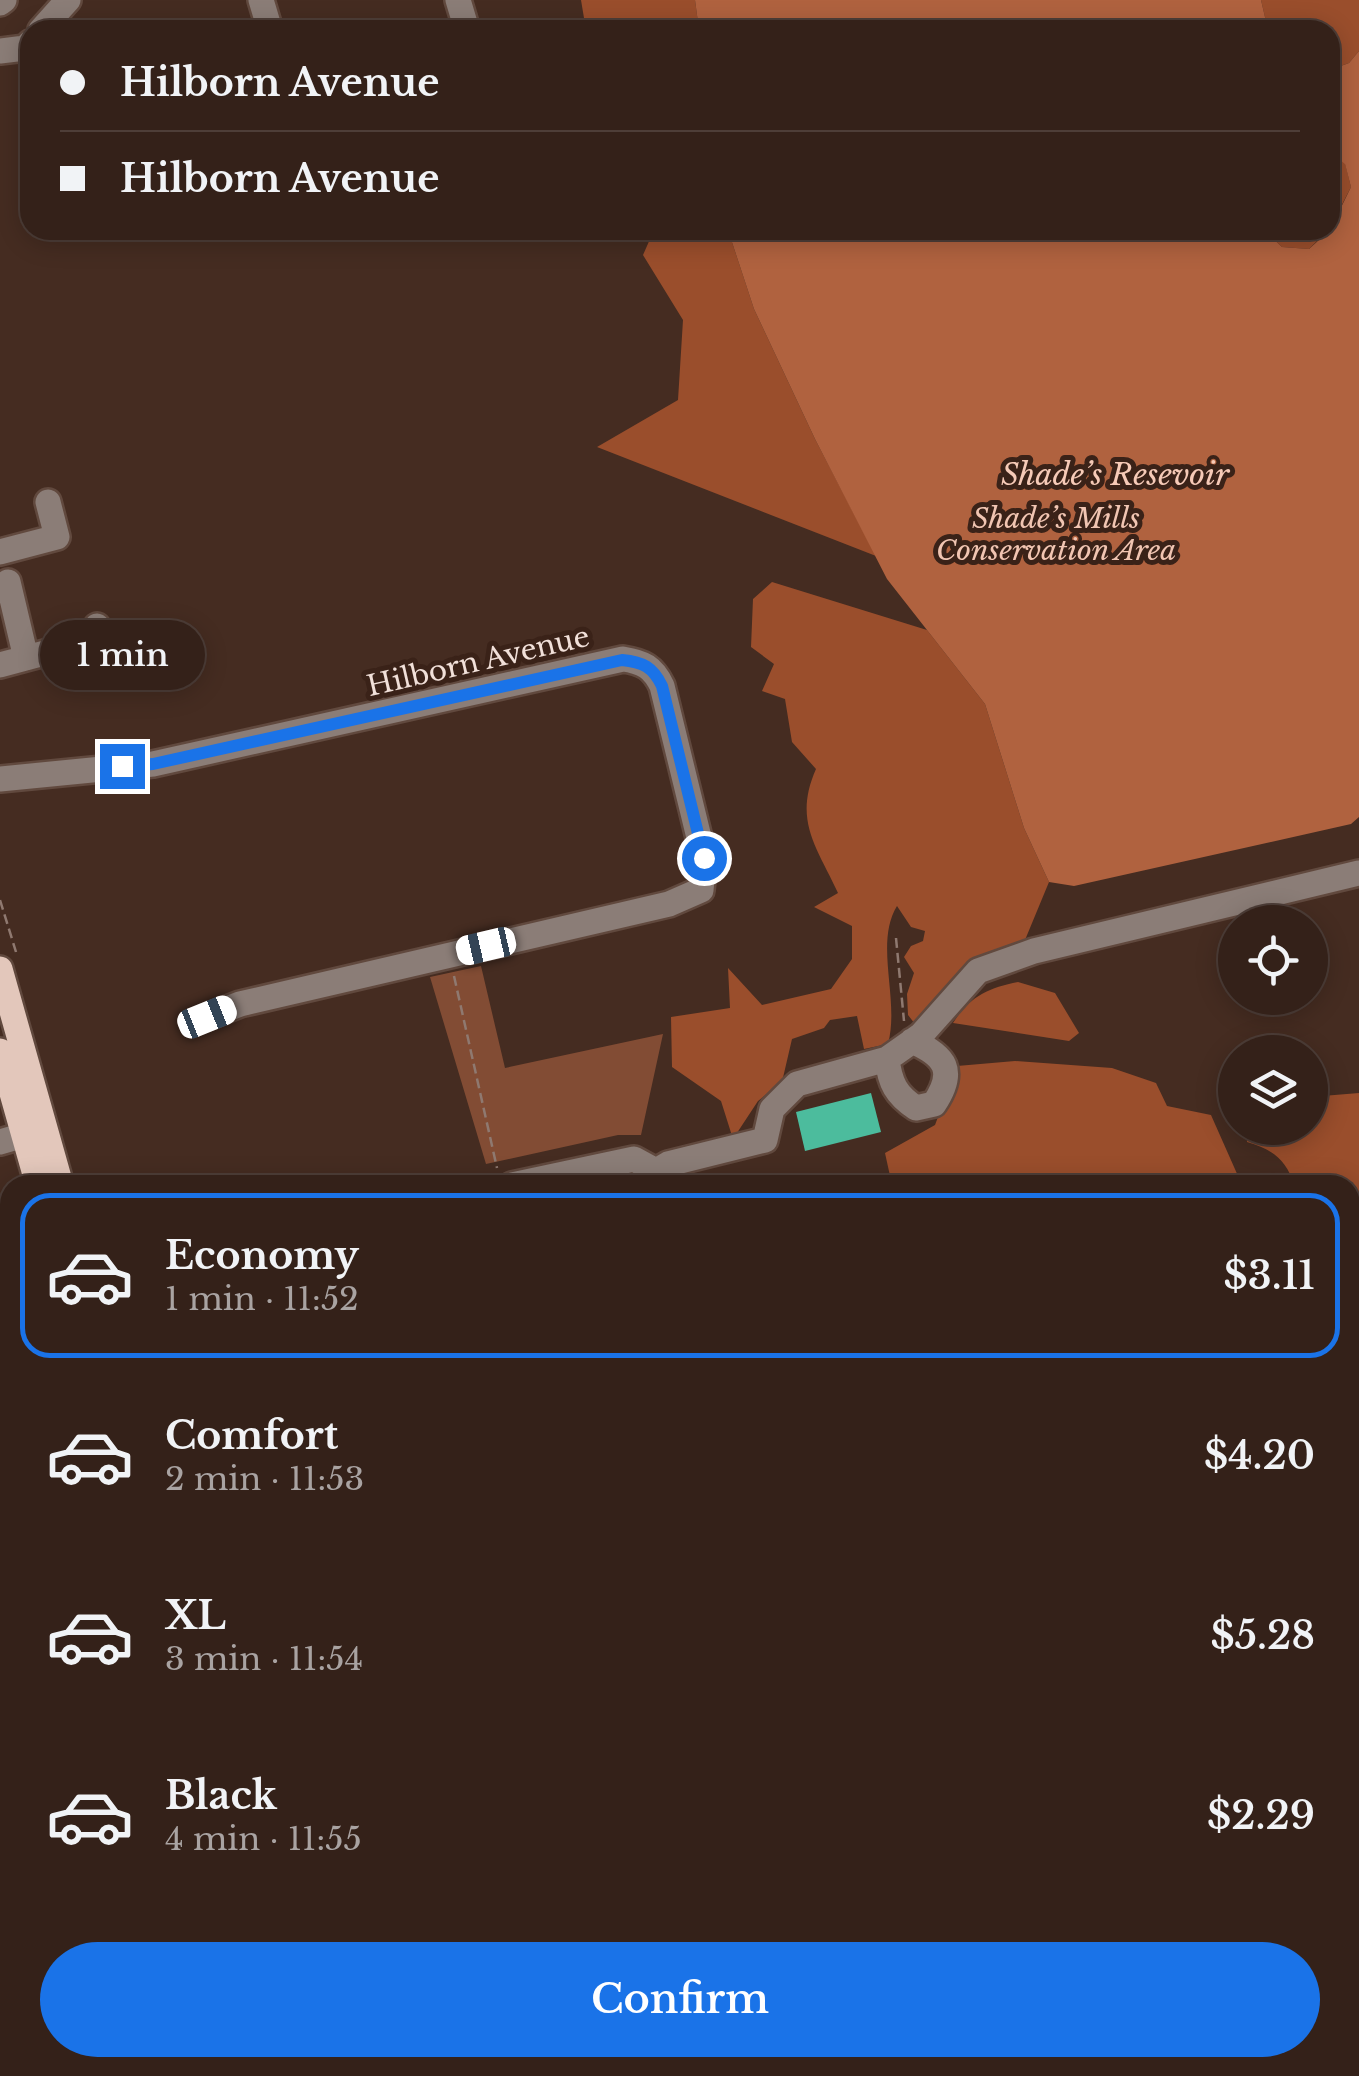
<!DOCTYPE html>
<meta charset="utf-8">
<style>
body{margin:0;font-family:"Libre Baskerville",serif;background:#3f2e26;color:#f1f3f6;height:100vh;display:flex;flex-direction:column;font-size:38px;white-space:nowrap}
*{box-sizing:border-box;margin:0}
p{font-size:32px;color:#a9a3a2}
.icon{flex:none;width:55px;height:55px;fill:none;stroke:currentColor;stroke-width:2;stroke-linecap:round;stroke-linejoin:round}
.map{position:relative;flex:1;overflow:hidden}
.sheet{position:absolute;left:0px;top:1175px;width:1360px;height:902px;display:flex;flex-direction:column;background:#342119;border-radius:30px 30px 0 0;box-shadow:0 5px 25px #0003,0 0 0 2px #4e3e38}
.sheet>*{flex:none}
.top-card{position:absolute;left:20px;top:20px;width:1320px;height:220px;border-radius:30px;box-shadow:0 5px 25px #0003,0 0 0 2px #4e3e38;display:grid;align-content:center;height:220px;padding:0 40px;background:#342119}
.buttons{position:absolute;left:1218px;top:905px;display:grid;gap:20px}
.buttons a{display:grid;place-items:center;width:110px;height:110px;border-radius:50%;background:#342119;box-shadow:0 5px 25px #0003,0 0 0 2px #4e3e38;font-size:50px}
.end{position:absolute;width:45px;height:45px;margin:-22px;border:12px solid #1a73e8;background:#fff;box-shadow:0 0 0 5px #fff}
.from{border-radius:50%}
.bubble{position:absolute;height:70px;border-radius:35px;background:#342119;box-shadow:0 5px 25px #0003,0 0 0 2px #4e3e38;font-size:32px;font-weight:600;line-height:70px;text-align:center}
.car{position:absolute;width:30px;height:60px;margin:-30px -15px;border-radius:12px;box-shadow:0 0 8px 2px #0007;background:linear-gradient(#fff 24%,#345 0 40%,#fff 0 76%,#345 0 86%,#fff 0)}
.top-card b{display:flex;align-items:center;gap:35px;height:95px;font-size:38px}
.top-card b+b{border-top:2px solid #4e3e38}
.top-card i{width:25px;height:25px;background:#f1f3f6}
ul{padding:18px 0 0;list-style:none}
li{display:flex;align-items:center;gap:30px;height:165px;margin:0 20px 15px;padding:0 20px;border:5px solid transparent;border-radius:30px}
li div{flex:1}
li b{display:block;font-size:38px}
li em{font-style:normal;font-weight:600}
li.active{border-color:#1a73e8}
li>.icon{width:90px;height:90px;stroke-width:1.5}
.button{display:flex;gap:20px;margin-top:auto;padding:20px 40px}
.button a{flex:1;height:115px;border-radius:60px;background:#1a73e8;color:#fff;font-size:40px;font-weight:600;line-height:115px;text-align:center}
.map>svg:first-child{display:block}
</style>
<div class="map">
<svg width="1359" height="2076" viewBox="0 0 1359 2076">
<rect width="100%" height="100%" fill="#452c21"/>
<path fill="#824c34" d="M481,966L505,1068L663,1034L641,1135H618L486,1164L430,977Z"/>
<path fill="#9a4e2c" d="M581,0H695L699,30H586Z
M1261,0H1359V51L1349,63L1330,70V30H1268Z
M1330,152L1345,163L1351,187L1330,228Z
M654,230H728L754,309L815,439L876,556L597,447L678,400L683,320L643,255Z
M1264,230H1328L1309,249L1282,247Z
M772,582L927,630L985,704L1024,828L1049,882L1025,940L977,964L915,1024L908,1015L907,994L914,973L904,957L911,946L923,941L925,931L911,927L897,906C874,944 900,999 888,1044L864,1049L857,1016L830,1020L824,1028L792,1039L782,1082L758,1101L733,1139L721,1101L672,1067L671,1017L730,1008L728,968L762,1005L831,989L852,959V926L814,907L838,893C817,847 793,821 816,769L792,742L785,699L762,691L774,664L751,647L753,599Z
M1018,982L1055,993L1079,1033L1069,1041L953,1023C969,997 988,988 1018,982Z
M1015,1061L1112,1068L1156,1083L1167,1106L1211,1115L1242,1185H892L885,1153L935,1125L957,1066Z
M1359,1093V1241L1350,1256V1185H1294C1287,1160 1272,1149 1247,1142V1128H1310V1097Z
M1359,1343V1694L1357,1695L1350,1679V1354Z
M10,1680V1904L0,1907V1684Z"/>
<path fill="#b0623f" d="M695,0H1261L1268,30H699Z
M1359,51V817L1351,824L1074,886L1049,882L1024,828L985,704L887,579L815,439L754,309L728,230H1264L1282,247L1309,249L1330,230L1351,187L1345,164L1330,152V70L1349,63Z"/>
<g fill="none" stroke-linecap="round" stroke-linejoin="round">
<path stroke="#b0623f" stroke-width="5" d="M1350,1292L1359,1285
M0,1807L10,1806"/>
</g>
<path fill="#4cbc9d" d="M871,1093L881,1132L805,1151L796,1112Z"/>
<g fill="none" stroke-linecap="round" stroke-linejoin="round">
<g stroke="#61493e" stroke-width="30">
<path id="minor" d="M261,0L270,30
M458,0L467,30
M0,3L4,0
M41,30L68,0
M0,51L25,48L30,43
M0,552L57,537L48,502
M26,658L89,641L97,626
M0,665L26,658L8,582
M0,779L153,764L623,659C643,662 653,667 662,686L704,858L701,890L669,904L240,1004L207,1017
M887,1059C890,1083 896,1095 916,1108L934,1104C956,1071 946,1056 912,1041
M0,1142L24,1135
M656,1171L668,1164L765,1140L772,1109L797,1084L887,1059L921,1035L978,971L1034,951L1359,873
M512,1185L634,1159L656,1171L661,1185
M0,1484L10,1479
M1,1996L10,1992
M1350,2060L1359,2057
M0,2065L3,2076
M134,2068L137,2076
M602,2068L605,2076
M753,2068L756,2076
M1300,2076L1326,2068"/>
</g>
<g stroke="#61493e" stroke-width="30">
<path id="major" d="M0,969L61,1185
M0,1051L38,1185
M1350,1714L1359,1711
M389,2071L445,2068
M320,2076L330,2068
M472,2076L479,2068"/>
</g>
<path stroke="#8f7970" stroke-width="2.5" stroke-dasharray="10 5" stroke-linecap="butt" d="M0,900L16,952
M896,938L904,1021
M454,976L497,1168
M288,2076L292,2068"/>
<use href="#minor" stroke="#8b7d77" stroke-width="25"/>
<use href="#major" stroke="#e3c7bb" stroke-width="25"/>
</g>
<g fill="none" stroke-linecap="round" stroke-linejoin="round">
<path stroke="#1a73e8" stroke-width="12" d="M122,766L153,764L622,660C643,662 653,667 662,686L704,858"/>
</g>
<g text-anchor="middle" stroke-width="10" stroke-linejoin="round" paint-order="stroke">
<g font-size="28" font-style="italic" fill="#f1c5b2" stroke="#3a2218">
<text x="1056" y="528">Shade’s Mills<tspan x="1056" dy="32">Conservation Area</tspan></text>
</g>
<g font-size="28" fill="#f1e0d9" stroke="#3a2218">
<text transform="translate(478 661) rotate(-13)" y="10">Hilborn Avenue</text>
</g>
<g font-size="30" font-style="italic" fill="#f6cab7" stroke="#3a2218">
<text x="1115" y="485">Shade’s Resevoir</text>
</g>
</g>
</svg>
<div class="buttons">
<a><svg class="icon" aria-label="locate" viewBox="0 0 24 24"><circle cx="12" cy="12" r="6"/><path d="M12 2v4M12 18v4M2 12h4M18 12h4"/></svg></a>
<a><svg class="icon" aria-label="layers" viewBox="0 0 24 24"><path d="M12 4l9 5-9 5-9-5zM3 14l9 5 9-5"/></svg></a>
</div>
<i class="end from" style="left:704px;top:858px"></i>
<i class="end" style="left:122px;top:766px"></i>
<div class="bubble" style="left:40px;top:620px;width:165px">1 min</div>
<i class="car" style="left:486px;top:946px;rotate:257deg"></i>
<i class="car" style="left:207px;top:1017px;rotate:68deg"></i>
<div class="top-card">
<b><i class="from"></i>Hilborn Avenue</b>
<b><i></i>Hilborn Avenue</b>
</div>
<section class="sheet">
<ul>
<li class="active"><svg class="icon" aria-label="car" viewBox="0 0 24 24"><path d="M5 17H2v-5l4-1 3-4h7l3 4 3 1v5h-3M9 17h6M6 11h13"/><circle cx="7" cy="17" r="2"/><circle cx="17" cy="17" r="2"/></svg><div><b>Economy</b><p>1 min · 11:52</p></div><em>$3.11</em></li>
<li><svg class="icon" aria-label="car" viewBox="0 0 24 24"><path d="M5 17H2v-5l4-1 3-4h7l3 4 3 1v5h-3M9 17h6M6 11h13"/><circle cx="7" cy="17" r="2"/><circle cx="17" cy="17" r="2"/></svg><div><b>Comfort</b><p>2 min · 11:53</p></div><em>$4.20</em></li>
<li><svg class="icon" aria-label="car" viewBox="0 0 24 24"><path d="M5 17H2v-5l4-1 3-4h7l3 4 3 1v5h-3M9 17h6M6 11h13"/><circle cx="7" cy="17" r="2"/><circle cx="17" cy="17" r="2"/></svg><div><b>XL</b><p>3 min · 11:54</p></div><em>$5.28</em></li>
<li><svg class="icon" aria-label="car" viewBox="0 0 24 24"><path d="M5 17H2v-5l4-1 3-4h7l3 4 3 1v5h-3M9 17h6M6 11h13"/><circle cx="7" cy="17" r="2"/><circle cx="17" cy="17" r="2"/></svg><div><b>Black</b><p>4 min · 11:55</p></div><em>$2.29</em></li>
</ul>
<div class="button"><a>Confirm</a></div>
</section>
</div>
